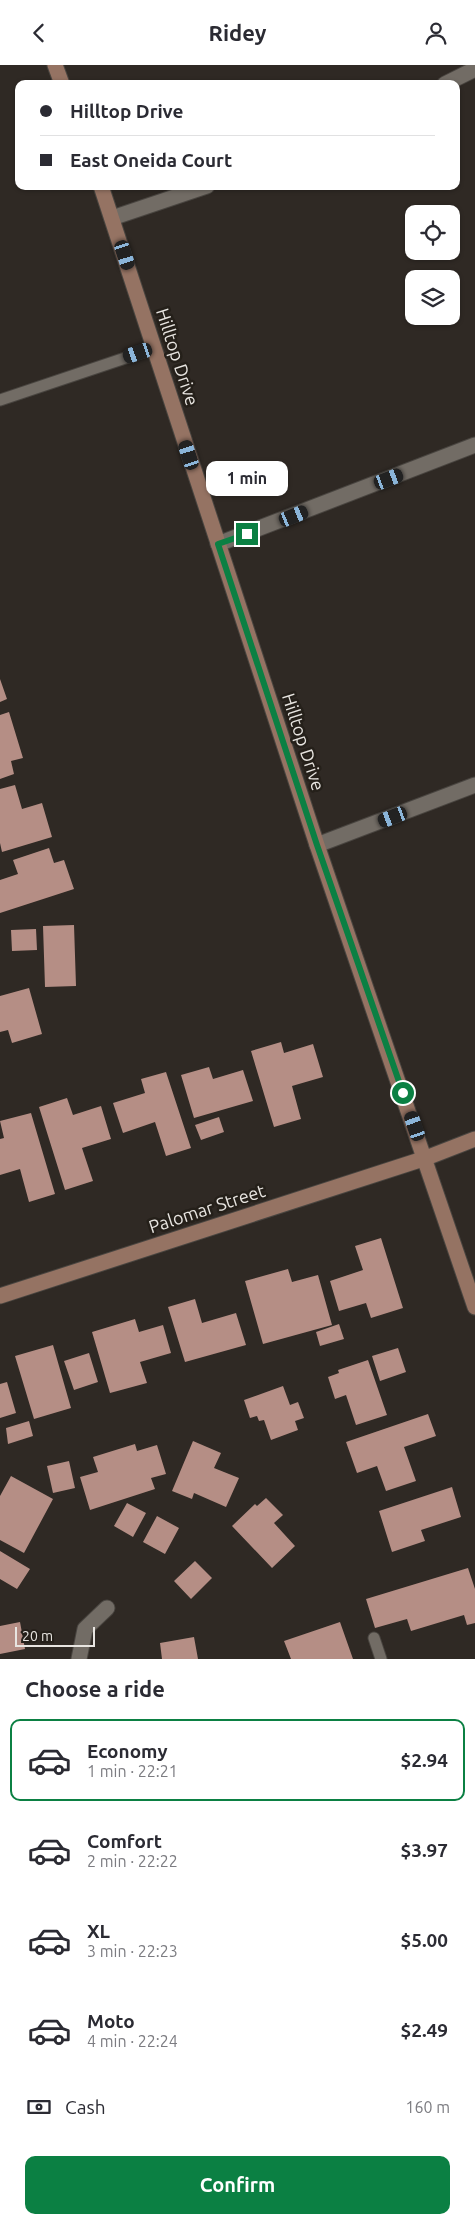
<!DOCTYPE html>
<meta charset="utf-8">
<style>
body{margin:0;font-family:Ubuntu,sans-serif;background:#f2f2f3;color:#2b2b33;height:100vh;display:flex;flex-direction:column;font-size:19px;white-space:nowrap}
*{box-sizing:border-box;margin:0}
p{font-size:16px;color:#7c7c81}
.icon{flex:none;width:28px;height:28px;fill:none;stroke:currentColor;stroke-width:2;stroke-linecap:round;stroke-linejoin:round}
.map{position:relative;height:1594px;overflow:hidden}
.panel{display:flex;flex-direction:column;background:#fff;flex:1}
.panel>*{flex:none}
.top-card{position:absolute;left:15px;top:15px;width:445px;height:110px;border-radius:10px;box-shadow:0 1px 4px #0004;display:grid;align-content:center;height:110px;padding:0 25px;background:#fff}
.fabs{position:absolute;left:405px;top:140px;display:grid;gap:10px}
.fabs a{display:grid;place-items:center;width:55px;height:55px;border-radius:10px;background:#fff;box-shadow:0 1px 4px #0004;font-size:25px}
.scale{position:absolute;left:15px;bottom:12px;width:80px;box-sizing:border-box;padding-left:5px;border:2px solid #e8e5e1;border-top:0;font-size:14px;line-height:18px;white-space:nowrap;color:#e8e5e1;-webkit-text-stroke:4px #25201a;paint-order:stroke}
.end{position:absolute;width:22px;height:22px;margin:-11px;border:6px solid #0b8043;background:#fff;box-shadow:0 0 0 2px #fff}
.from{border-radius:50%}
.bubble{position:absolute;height:35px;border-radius:10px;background:#fff;box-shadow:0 1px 4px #0004;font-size:16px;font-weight:700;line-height:35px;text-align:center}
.car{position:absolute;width:15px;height:30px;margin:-15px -8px;border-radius:6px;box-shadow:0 0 4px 1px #0007;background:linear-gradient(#222 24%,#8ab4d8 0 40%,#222 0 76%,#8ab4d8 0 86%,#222 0)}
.top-card b{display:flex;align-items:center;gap:18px;height:48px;font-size:19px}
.top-card b+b{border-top:1px solid #e1e1e2}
.top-card i{width:12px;height:12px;background:#2b2b33}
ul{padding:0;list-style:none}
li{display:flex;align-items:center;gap:15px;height:82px;margin:0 10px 8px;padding:0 15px;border:2px solid transparent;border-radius:10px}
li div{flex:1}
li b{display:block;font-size:19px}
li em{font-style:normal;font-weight:700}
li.selected{border-color:#0b8043}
li>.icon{width:45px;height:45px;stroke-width:1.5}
h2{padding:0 25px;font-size:22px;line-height:60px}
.pay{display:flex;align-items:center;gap:12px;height:55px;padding:0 25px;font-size:19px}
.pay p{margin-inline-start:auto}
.cta{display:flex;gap:10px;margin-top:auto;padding:10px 25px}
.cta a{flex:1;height:58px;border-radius:10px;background:#0b8043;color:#fff;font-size:20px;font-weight:700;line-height:58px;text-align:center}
header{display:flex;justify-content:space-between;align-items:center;height:65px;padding:0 25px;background:#fff;font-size:22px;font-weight:700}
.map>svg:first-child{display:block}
</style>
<header><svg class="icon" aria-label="back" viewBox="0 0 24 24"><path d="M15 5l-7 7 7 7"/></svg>Ridey<svg class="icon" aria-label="person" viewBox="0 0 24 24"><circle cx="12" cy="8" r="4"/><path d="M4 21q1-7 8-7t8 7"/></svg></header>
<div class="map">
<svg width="475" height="1594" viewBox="0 0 475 1594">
<rect width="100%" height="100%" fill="#2f2924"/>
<path fill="#b58e85" d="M0,614L7,634L0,637Z
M9,647L23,693L11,696L14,709L0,714V650Z
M15,720L22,744L42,738L52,772L2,787L0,778V724Z
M49,783L54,798L64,795L74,824L0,848V815L18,809L13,795Z
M74,860L76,921L45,922L43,861Z
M36,864L37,885L12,886L11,865Z
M29,923L42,969L12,978L8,965L0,967V931Z
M281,977L284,988L313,979L323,1012L292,1021L301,1054L274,1062L251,986Z
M209,1002L213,1014L243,1005L253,1036L194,1053L181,1010Z
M166,1007L191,1083L166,1091L155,1057L123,1068L113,1038L145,1028L141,1014Z
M67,1033L73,1050L101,1041L111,1074L82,1083L93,1116L65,1125L39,1042Z
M31,1048L55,1129L29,1137L20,1104L0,1110V1074L4,1073L0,1056Z
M219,1052L224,1067L201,1075L195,1060Z
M381,1173L403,1243L371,1253L366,1238L339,1246L330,1216L363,1205L355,1181Z
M288,1204L292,1217L318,1210L332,1260L263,1279L245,1216Z
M195,1234L202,1258L236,1248L246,1280L185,1297L168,1242Z
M135,1254L139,1267L163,1260L171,1288L140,1297L147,1318L110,1328L92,1267Z
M339,1259L344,1274L320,1281L316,1267Z
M53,1280L71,1343L34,1354L15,1291Z
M398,1283L406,1307L380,1316L372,1291Z
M89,1288L98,1317L74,1325L64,1296Z
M368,1295L387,1350L356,1360L346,1330L335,1334L328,1312L339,1308L338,1305Z
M7,1317L16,1348L0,1353V1319Z
M283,1321L290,1340L298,1337L304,1353L295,1356L298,1365L271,1375L264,1355L259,1356L257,1351L250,1353L244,1335Z
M428,1349L436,1371L404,1382L416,1416L386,1426L377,1401L357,1408L346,1377Z
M29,1356L33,1371L8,1379L6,1363Z
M193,1376L221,1388L214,1403L239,1413L226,1442L194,1428L192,1434L172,1426Z
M135,1379L137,1386L157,1380L166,1409L151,1413L155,1424L90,1445L80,1412L98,1407L93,1392Z
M69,1396L75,1423L53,1428L47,1401Z
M11,1411L53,1434L24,1488L0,1475V1431Z
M452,1422L461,1452L421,1465L425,1476L392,1487L379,1446Z
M266,1433L283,1450L274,1458L295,1481L272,1503L232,1461L255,1439L257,1441Z
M127,1438L146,1448L133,1472L114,1461Z
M157,1451L179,1463L165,1489L143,1477Z
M0,1486L30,1504L17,1524L0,1514Z
M195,1496L212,1513L191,1534L174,1516Z
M468,1503L475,1524V1558L467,1560L464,1550L411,1566L407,1554L375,1563L366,1534Z
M20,1557L25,1584L0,1589V1561Z
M340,1557L353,1594H291L284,1576Z
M194,1572L198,1594H162L160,1578Z"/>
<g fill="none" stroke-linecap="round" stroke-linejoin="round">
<g stroke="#494540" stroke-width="13">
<path id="lane" d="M0,335L155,283
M374,1573L381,1594"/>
</g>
<g stroke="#494540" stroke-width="17">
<path id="street" d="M445,19L475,4
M112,153L207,121
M218,479L475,380
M317,780L475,720
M79,1594L85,1564L107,1543"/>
</g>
<g stroke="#494540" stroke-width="17">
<path id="secondary" d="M55,0L62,19
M101,121L317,780L475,1242
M0,1231L426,1093L475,1074"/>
</g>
<use href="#lane" stroke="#726c65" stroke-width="11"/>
<use href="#street" stroke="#726c65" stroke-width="15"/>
<use href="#secondary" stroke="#957363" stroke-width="15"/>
</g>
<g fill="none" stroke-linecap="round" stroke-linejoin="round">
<path stroke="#0b8043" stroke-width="6" d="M247,469L218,479L317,780L403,1028"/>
</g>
<g text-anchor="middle" stroke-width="5" stroke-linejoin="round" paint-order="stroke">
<g font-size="18" fill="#e8e5e1" stroke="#25201a">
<text transform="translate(177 292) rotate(72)" y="6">Hilltop Drive</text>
<text transform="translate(303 677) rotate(72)" y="6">Hilltop Drive</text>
<text transform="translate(207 1144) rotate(-18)" y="6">Palomar Street</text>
</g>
</g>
</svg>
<div class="fabs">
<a><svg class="icon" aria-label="locate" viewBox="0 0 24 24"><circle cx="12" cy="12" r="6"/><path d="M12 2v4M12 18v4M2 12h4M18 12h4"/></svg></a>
<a><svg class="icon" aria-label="layers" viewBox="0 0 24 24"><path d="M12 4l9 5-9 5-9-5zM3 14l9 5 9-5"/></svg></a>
</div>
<div class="scale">20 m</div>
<i class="end from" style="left:403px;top:1028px"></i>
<i class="end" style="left:247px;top:469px"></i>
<div class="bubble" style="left:206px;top:396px;width:82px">1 min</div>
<i class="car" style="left:125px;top:190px;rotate:162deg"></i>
<i class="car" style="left:138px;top:288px;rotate:251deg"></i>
<i class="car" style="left:189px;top:390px;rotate:342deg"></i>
<i class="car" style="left:389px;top:414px;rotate:69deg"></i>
<i class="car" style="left:294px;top:451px;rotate:68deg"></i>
<i class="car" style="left:393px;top:752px;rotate:249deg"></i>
<i class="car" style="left:415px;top:1061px;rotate:341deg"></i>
<div class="top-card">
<b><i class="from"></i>Hilltop Drive</b>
<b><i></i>East Oneida Court</b>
</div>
</div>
<section class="panel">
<h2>Choose a ride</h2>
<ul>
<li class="selected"><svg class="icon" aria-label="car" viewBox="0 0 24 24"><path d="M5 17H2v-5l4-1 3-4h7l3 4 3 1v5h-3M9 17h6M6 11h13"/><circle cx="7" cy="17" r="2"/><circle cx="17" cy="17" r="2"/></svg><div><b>Economy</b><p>1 min · 22:21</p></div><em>$2.94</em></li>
<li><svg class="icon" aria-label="car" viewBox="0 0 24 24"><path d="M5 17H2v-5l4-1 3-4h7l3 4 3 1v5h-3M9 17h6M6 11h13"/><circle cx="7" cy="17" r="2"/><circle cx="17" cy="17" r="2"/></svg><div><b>Comfort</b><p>2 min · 22:22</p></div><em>$3.97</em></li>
<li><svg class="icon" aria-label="car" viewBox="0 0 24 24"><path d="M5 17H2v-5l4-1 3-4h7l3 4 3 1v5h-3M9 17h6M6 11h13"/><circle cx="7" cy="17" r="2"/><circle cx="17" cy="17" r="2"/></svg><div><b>XL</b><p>3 min · 22:23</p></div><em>$5.00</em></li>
<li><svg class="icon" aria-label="car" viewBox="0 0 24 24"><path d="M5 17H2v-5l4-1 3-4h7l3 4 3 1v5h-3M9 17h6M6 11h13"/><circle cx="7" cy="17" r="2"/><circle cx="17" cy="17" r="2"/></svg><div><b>Moto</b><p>4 min · 22:24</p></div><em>$2.49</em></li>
</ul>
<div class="pay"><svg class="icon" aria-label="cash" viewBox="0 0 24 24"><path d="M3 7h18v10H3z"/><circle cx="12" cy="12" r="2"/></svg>Cash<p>160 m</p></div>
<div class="cta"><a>Confirm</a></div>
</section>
